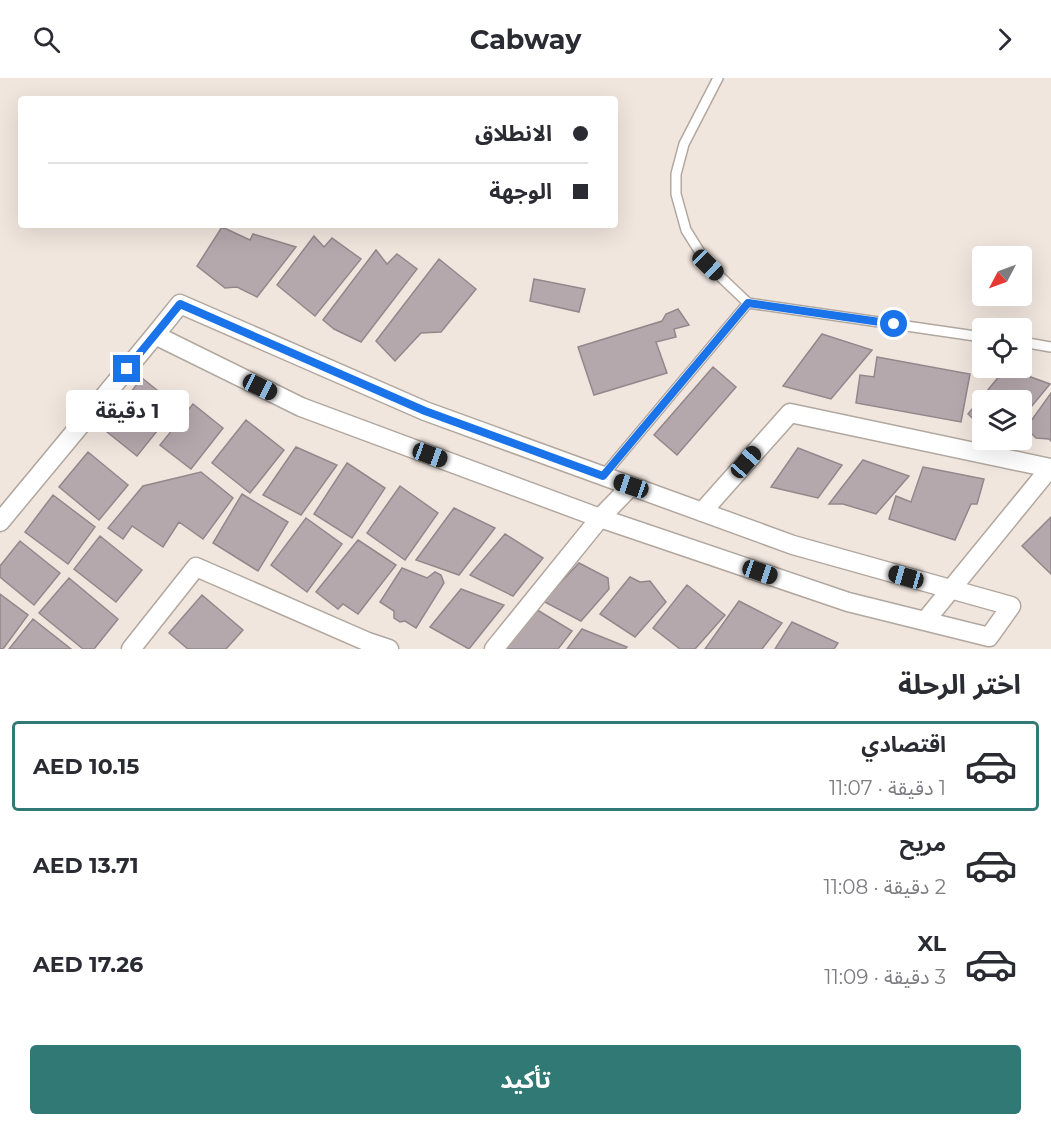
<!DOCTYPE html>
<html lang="ar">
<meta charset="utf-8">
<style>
body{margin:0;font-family:Montserrat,"Noto Sans Arabic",sans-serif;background:#f7f7f7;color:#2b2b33;direction:rtl;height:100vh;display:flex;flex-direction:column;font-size:22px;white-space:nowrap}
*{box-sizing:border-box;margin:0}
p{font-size:20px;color:#7c7c81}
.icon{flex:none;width:33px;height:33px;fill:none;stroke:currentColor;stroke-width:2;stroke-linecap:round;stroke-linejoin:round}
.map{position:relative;height:571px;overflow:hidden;direction:ltr}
.sheet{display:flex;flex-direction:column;background:#fff;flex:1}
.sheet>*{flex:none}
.guide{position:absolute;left:18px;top:18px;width:600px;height:132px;border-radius:6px;box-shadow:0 6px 24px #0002;direction:rtl;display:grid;align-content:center;height:132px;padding:0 30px;background:#fff}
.needle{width:39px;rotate:229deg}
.buttons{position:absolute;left:972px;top:168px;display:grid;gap:12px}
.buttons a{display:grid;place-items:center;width:60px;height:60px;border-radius:6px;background:#fff;box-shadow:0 6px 24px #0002;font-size:30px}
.end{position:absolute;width:27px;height:27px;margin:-14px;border:8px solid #1a73e8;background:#fff;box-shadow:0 0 0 3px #fff}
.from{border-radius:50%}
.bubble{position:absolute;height:42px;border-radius:6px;background:#fff;box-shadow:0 6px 24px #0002;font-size:20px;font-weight:700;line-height:42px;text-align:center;direction:rtl}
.car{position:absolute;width:18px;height:36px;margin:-18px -9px;border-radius:8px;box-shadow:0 0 4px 2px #0007;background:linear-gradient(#222 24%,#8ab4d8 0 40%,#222 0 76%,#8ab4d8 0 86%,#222 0)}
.guide b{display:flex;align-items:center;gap:21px;height:57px;font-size:22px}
.guide b+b{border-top:2px solid #e1e1e2}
.guide i{width:15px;height:15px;background:#2b2b33}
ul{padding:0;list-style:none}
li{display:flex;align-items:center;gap:18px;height:90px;margin:0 12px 9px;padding:0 18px;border:3px solid transparent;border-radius:6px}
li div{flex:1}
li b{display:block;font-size:22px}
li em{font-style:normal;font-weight:700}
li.selected{border-color:#307974}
li>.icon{width:54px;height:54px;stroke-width:1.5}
h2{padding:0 30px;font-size:27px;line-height:72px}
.action{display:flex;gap:12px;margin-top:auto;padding:12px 30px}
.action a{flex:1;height:69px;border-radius:6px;background:#307974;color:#fff;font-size:24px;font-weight:700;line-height:69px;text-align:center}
header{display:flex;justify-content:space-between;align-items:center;height:78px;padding:0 30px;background:#fff;font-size:27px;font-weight:700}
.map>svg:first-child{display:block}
</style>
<header><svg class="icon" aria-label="forward" viewBox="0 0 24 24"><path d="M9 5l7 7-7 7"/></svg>Cabway<svg class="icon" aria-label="search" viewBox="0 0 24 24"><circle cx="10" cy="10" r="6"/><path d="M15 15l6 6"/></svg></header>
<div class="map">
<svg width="1051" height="571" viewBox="0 0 1051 571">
<rect width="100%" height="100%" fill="#f1e6de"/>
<path fill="#b5a8ad" stroke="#93878b" stroke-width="1.5" d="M222,149L250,162L253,156L296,169L257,219L237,209L225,210L197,188Z
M314,158L324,169L332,160L361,181L315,238L277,207Z
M376,172L387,186L397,176L417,191L361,264L334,251L323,242Z
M439,181L476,211L441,254L421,255L395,283L376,263Z
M534,201L585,211L579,234L530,223Z
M678,231L689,247L674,251L676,259L656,264L667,295L594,317L578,269L662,243L666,236Z
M822,256L872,272L831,321L783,308Z
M877,279L970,296L961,344L856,325L860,297L874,299Z
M713,289L736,309L677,377L654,357Z
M1006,290L1050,306L1022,340V322H982V349L968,336Z
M142,300L177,328L137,378L102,350Z
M1051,315V363L1049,361L1036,360L1026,350Z
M193,326L223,350L191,391L160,367Z
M246,342L284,372L250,415L212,385Z
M296,369L337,387L301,437L263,417Z
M798,370L842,387L818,420L771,409Z
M88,374L128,407L99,442L59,409Z
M863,382L909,398L876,436L843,426H829Z
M347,385L385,410L352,460L314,436Z
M923,389L984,401L977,426H971L955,462L889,441L896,418L911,424Z
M201,394L233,420L203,461L179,444L163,469L132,448L123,461L108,450L143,408Z
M400,408L438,435L405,482L367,455Z
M242,416L288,444L258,493L213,465Z
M53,417L95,449L68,486L25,454Z
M454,430L495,450L459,497L416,482Z
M1051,439V496L1022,468Z
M306,440L342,466L307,514L271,487Z
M505,456L543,480L513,518L470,497Z
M100,458L142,492L116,524L74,491Z
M358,462L396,487L358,536L343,526L338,531L316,514Z
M20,463L60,495L34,527L0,499V488Z
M579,485L608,500L609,511L581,543L543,523Z
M402,490L427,500L435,494L441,497L444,505L416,550L405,543L400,544L394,540V533L380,524Z
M630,499L640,504L650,503L666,524L635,559L600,536Z
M69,500L118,541L94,571H83L39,535Z
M687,507L725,537L695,571H680L653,550Z
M461,511L504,527L469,571L430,549Z
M0,516L28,537L3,571H0Z
M202,517L243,552L226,571H188L169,555Z
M739,523L782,545L762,571H705Z
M534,530L572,553L558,571H503Z
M33,541L71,571H9Z
M792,544L838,565L834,571H775Z
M582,551L627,569L625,571H567Z"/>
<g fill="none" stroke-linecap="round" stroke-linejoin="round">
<g stroke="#b1a79f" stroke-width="12">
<path id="service" d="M718,0L684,66L676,96V116L686,152L708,187L748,225L982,259
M1022,264L1051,269
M603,398L748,225"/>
</g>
<g stroke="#b1a79f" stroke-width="21">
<path id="minor" d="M702,434L790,335L1050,390L925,543
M0,444L155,257L180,226L425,333L793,467L1011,528L989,559L848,524L600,440L301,329L155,257
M131,571L196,489L368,564L389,571
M494,571L600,440L631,408"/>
</g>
<use href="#service" stroke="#fff" stroke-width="9"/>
<use href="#minor" stroke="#fff" stroke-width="18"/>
</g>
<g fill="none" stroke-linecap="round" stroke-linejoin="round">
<path stroke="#1a73e8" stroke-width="8" d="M127,291L180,226L425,333L603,398L748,225L894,246"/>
</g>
</svg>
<div class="buttons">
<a><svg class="needle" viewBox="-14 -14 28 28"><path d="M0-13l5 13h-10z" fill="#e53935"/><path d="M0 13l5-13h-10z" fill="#7c7c81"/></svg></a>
<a><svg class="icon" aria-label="locate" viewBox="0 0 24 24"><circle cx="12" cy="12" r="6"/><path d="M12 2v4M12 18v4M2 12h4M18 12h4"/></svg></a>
<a><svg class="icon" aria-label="layers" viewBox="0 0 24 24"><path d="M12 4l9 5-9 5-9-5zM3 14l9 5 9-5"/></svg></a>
</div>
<i class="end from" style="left:894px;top:246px"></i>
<i class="end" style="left:127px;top:291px"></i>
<div class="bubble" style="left:66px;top:312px;width:123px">1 دقيقة</div>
<i class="car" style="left:708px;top:187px;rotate:134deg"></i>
<i class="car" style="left:260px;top:309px;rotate:116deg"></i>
<i class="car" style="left:430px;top:377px;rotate:110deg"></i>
<i class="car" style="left:746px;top:384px;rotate:41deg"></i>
<i class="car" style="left:631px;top:408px;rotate:289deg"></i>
<i class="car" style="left:760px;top:494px;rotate:109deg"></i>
<i class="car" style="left:906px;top:499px;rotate:286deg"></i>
<div class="guide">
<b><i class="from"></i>الانطلاق</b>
<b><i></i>الوجهة</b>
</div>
</div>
<section class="sheet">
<h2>اختر الرحلة</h2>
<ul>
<li class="selected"><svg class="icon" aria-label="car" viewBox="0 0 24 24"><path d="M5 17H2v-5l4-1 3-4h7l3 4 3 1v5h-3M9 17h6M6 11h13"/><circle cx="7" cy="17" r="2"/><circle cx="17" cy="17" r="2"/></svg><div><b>اقتصادي</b><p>1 دقيقة · 11:07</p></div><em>AED 10.15</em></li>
<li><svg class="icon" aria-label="car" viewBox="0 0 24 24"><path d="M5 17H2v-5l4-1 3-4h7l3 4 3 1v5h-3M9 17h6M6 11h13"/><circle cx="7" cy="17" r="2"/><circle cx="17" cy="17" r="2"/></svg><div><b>مريح</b><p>2 دقيقة · 11:08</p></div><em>AED 13.71</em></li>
<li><svg class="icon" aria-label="car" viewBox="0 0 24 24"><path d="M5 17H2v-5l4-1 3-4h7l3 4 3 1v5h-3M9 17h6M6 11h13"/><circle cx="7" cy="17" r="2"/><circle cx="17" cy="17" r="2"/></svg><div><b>XL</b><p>3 دقيقة · 11:09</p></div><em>AED 17.26</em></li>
</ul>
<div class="action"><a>تأكيد</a></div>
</section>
